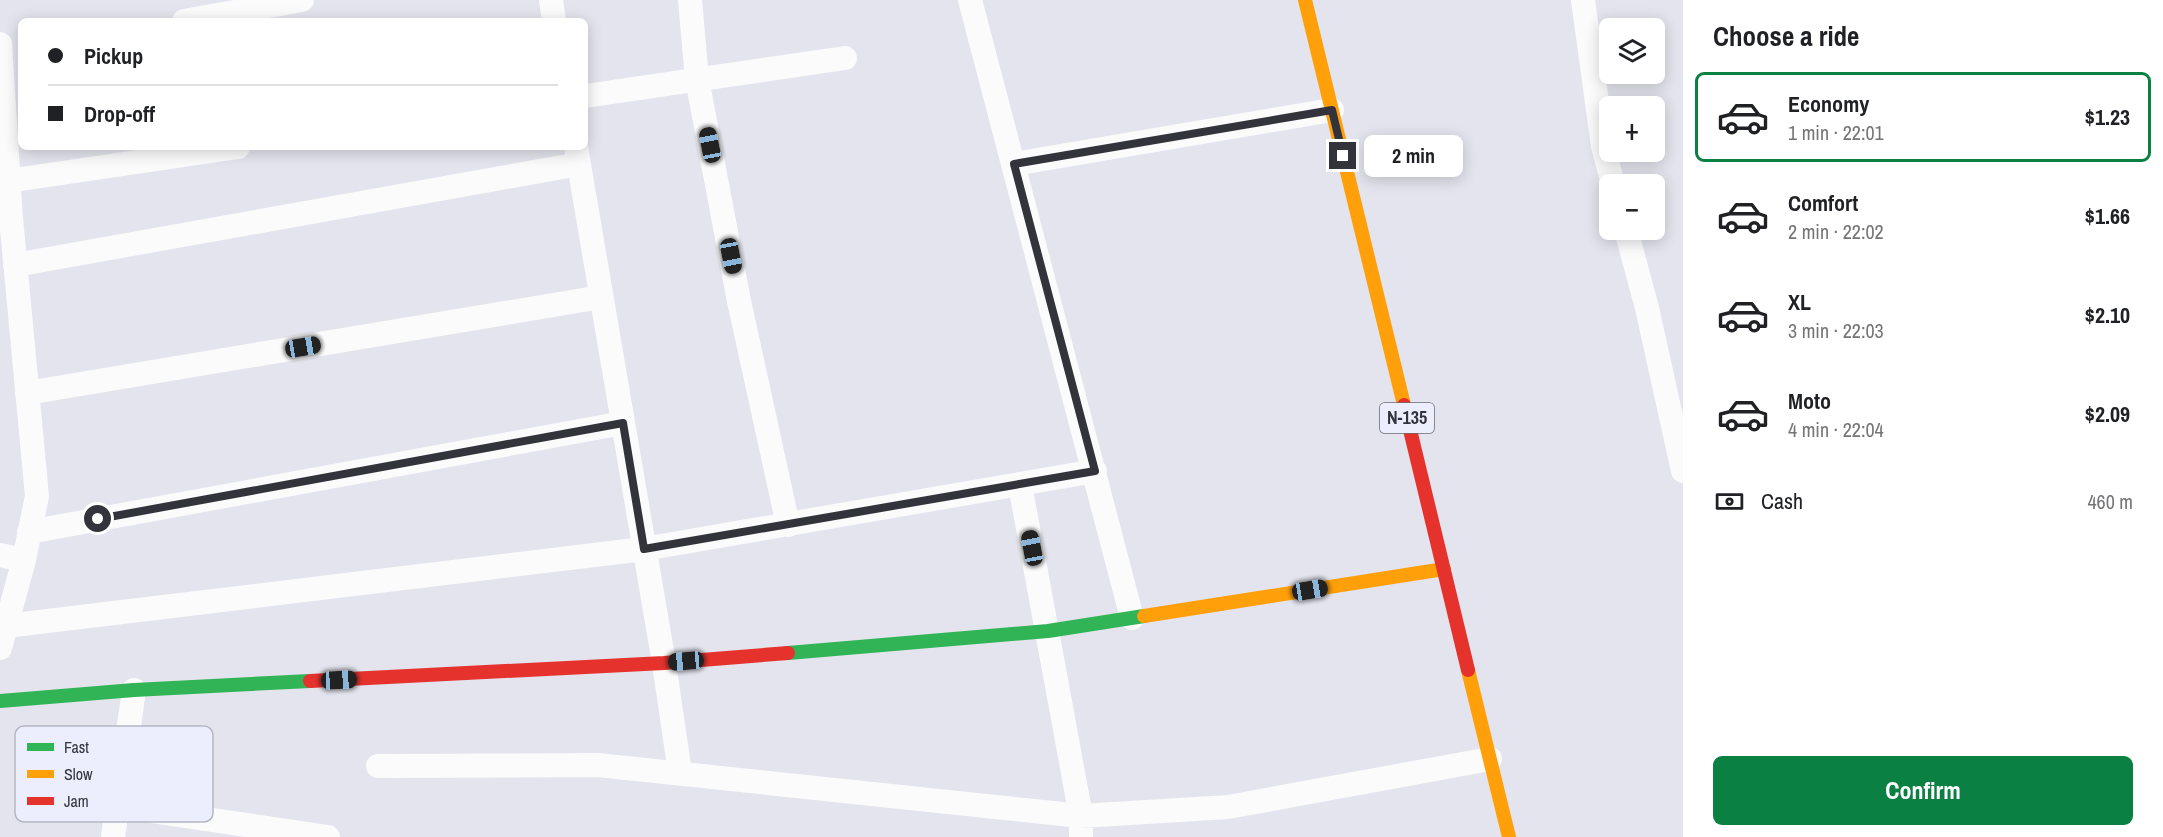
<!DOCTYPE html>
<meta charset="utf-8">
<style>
body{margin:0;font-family:"Archivo Narrow",sans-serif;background:#f6f6f6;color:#202124;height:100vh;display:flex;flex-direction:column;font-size:22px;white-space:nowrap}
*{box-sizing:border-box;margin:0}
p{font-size:20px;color:#757577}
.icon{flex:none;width:33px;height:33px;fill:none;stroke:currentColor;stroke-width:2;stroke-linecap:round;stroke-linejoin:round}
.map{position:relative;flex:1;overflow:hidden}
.details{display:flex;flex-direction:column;background:#fff;width:480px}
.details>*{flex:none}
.banner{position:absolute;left:18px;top:18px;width:570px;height:132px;border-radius:9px;box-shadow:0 3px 15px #0003;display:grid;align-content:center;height:132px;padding:0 30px;background:#fff}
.buttons{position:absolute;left:1599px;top:18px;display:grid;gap:12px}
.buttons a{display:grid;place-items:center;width:66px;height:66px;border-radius:9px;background:#fff;box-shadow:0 3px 15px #0003;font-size:30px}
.end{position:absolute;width:27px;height:27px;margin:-14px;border:8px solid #33343b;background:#fff;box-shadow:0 0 0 3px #fff}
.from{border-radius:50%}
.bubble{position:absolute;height:42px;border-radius:9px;background:#fff;box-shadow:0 3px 15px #0003;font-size:20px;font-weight:700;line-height:42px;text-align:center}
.car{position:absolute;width:18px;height:36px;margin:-18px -9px;border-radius:8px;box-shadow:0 0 4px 2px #0007;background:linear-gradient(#222 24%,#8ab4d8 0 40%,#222 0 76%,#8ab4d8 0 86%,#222 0)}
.banner b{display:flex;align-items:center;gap:21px;height:57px;font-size:22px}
.banner b+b{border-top:2px solid #e0e0e0}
.banner i{width:15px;height:15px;background:#202124}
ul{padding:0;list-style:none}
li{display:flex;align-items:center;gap:18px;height:90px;margin:0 12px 9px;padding:0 18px;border:3px solid transparent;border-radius:9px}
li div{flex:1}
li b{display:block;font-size:22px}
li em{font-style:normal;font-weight:700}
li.active{border-color:#0b8043}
li>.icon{width:54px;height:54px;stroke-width:1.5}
h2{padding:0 30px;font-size:27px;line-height:72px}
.pay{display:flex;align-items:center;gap:15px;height:66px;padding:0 30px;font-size:22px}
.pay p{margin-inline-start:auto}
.button{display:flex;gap:12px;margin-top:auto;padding:12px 30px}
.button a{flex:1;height:69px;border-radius:9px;background:#0b8043;color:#fff;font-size:24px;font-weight:700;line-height:69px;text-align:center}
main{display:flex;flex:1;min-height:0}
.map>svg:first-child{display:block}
</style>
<main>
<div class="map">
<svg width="1683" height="837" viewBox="0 0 1683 837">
<rect width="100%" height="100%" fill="#e4e4ee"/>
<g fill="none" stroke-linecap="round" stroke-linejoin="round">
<path stroke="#fbfbfc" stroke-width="24" d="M551,0L554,21
M690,0L697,79L739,301L788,525
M970,0L1132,618
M1583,0L1603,146L1613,184
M184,21L302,0
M0,44L11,218L37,496L24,560L0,648
M585,96L845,58
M576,147L664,663L680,773
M1014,164L1332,110
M8,181L238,147
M1626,230L1647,308L1683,471
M15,265L579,164
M27,393L601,297
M1020,485L1081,816V837
M29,532L623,423
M0,555L24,560
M6,626L644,549L1095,471
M378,766L598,765L1081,816L1228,807L1490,759
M117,806L328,837
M113,837L134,690"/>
<path stroke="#30b455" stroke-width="14" d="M788,653L1048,631L1144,616
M0,701L134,690L310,681"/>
<path stroke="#ff9f0a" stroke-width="14" d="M1305,0L1404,405
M1144,616L1444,569
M1468,670L1509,837"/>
<path stroke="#e5322d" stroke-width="14" d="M1404,405L1468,670
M310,681L664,663L788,653"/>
</g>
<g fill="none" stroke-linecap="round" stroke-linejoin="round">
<path stroke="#33343b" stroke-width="8" d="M98,519L623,423L644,549L1095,471L1014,164L1332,110L1343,156"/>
</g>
<g text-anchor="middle" stroke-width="4.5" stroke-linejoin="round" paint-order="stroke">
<rect fill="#eceefd" stroke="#6a6c75" stroke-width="1.5" x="1380" y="403" width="54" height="30" rx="4.5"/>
<g font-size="18" font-weight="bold" fill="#33343b">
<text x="1407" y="424">N-135</text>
</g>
</g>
<rect x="15" y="726" width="198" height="96" rx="9" fill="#eceefd" stroke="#b4b6c3" stroke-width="1.5"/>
<rect x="27" y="743" width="27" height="8" fill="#30b455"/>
<rect x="27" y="770" width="27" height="8" fill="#ff9f0a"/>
<rect x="27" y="797" width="27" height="8" fill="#e5322d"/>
<g font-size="16" fill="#33343b">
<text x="64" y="753">Fast</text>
<text x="64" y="780">Slow</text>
<text x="64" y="807">Jam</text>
</g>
</svg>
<div class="buttons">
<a><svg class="icon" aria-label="layers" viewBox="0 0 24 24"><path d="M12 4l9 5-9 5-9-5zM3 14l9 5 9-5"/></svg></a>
<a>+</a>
<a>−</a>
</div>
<i class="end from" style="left:98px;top:519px"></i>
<i class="end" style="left:1343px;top:156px"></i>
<div class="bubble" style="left:1364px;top:135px;width:99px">2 min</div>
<i class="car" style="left:710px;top:145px;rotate:349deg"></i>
<i class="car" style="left:731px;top:256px;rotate:169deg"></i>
<i class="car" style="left:303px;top:347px;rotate:80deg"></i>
<i class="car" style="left:1032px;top:548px;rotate:349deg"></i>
<i class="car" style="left:1310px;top:590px;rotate:81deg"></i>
<i class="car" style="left:686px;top:661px;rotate:265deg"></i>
<i class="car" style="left:339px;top:680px;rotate:87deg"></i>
<div class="banner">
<b><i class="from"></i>Pickup</b>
<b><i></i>Drop-off</b>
</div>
</div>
<section class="details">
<h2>Choose a ride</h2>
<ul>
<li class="active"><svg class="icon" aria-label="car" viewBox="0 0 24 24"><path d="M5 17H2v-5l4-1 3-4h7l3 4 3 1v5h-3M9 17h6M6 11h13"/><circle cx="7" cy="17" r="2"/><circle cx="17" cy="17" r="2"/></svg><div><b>Economy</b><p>1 min · 22:01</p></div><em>$1.23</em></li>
<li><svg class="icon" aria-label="car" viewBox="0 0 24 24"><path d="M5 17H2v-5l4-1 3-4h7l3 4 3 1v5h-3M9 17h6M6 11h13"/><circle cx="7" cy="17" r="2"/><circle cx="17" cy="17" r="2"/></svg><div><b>Comfort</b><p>2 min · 22:02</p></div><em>$1.66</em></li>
<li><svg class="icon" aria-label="car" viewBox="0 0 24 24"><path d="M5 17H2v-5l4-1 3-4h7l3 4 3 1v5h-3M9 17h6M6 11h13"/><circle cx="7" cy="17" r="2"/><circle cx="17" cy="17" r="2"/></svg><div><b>XL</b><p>3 min · 22:03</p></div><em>$2.10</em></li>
<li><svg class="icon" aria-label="car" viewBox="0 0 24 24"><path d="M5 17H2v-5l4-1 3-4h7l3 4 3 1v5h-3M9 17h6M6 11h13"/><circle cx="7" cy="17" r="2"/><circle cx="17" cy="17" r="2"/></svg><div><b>Moto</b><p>4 min · 22:04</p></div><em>$2.09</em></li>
</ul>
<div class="pay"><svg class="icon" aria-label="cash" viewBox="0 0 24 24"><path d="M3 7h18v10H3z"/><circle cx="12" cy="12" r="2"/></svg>Cash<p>460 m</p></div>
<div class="button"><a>Confirm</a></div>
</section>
</main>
